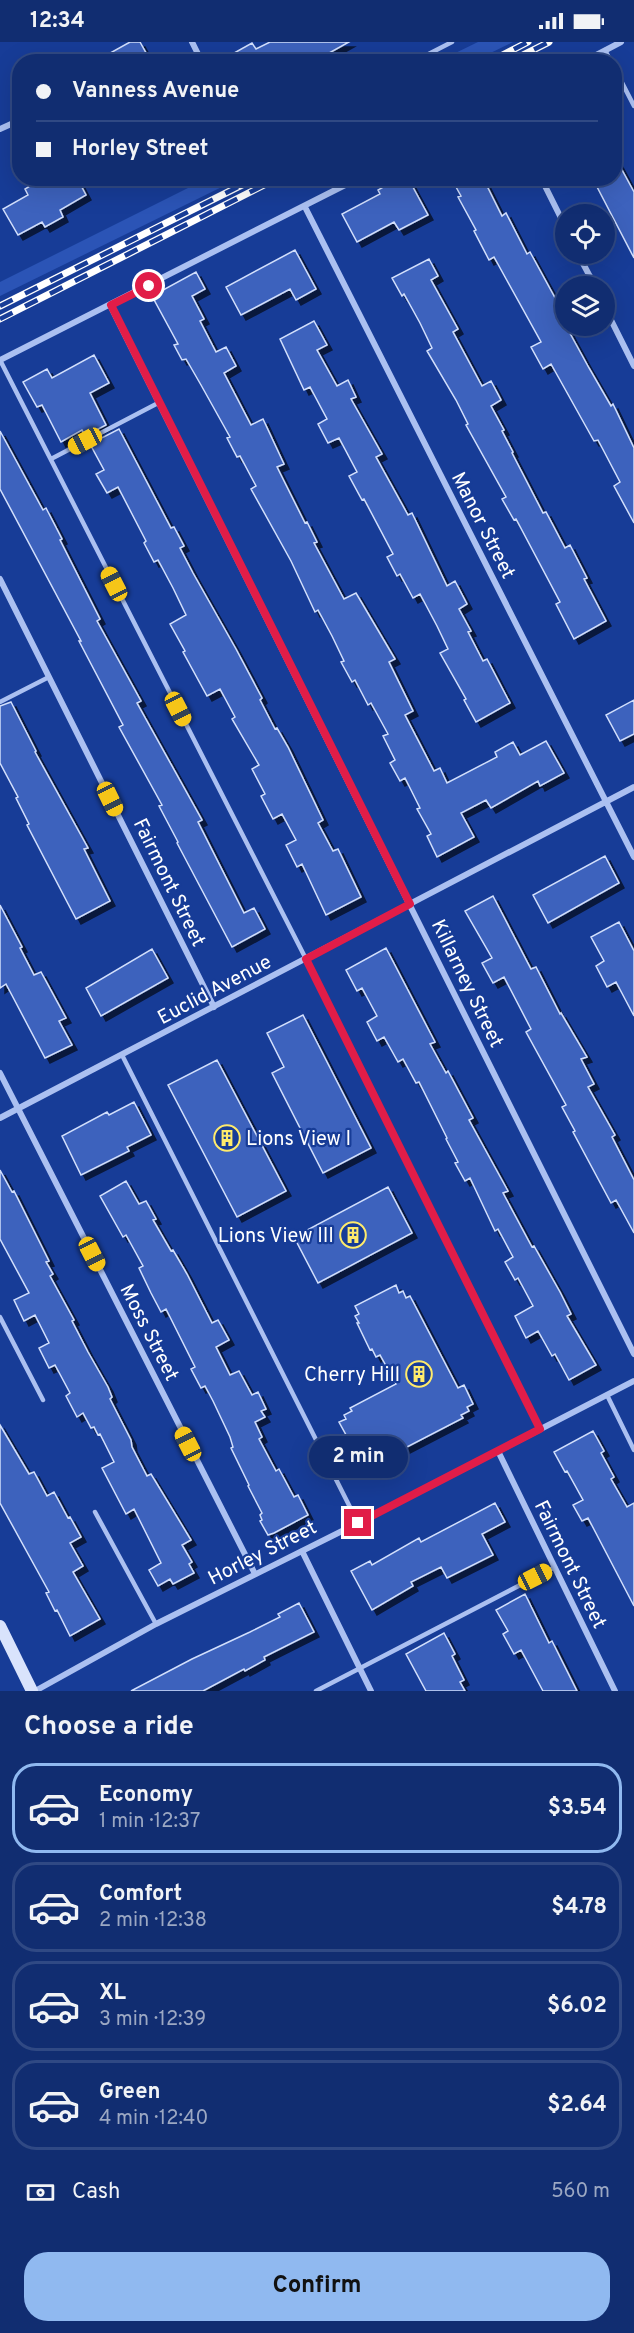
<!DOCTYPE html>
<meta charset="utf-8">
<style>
body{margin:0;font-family:Overpass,sans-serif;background:#1a3576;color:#f1f3f6;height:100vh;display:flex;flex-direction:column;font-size:22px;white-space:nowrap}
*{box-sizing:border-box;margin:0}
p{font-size:20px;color:#9ca8c3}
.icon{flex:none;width:33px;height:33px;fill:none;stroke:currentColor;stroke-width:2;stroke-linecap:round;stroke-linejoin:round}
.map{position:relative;height:1649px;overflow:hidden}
.sheet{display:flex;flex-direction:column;background:#112d71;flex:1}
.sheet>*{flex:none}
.hud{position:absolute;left:12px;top:12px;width:610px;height:132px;border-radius:24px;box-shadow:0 6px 24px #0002,0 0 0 2px #304984;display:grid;align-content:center;height:132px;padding:0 24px;background:#112d71}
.tools{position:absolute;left:555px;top:162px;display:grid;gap:12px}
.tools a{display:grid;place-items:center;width:60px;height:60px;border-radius:50%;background:#112d71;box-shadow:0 6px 24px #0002,0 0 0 2px #304984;font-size:30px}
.end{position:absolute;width:27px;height:27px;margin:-14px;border:8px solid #e11d48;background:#fff;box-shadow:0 0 0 3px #fff}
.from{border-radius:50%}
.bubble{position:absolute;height:42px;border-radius:21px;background:#112d71;box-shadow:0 6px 24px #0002,0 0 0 2px #304984;font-size:20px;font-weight:700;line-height:42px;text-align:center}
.car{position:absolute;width:18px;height:36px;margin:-18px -9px;border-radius:8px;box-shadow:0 0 4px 2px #0007;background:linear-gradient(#f5c518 24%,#345 0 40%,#f5c518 0 76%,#345 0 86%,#f5c518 0)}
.hud b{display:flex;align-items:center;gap:21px;height:57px;font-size:22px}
.hud b+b{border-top:2px solid #304984}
.hud i{width:15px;height:15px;background:#f1f3f6}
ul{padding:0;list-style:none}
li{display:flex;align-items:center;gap:18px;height:90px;margin:0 12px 9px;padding:0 12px;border:3px solid #304984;border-radius:24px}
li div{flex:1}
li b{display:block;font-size:22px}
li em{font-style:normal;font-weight:700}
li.selected{border-color:#90b9f0}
li>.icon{width:54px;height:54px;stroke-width:1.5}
h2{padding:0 24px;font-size:27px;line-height:72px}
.pay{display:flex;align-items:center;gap:15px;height:66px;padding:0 24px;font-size:22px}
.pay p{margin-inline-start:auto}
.action{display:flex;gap:12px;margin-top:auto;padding:12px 24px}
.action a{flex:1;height:69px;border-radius:24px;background:#90b9f0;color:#111;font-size:24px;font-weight:700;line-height:69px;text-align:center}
.status{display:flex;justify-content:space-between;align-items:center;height:42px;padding:0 30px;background:#112d71;direction:ltr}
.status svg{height:16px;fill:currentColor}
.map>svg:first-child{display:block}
</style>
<div class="status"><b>12:34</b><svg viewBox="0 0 49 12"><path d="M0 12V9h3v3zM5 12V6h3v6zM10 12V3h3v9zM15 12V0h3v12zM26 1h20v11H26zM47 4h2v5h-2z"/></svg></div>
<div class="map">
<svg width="634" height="1649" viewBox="0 0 634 1649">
<defs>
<filter id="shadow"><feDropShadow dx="5" dy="5" stdDeviation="0" flood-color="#0009"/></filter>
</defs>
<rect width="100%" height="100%" fill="#173c97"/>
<path fill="#2b54b6" d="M478,0H513L474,19H439Z
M206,137H238L0,254V240Z"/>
<path fill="#3c62bd" stroke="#d2dffc" stroke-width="1.5" filter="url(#shadow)" d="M130,0H140L151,20H94Z
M270,0H349L313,20H218L252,1L256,7Z
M615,115L634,150V216L595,141L603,136H615Z
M43,136H77L86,153L60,168L63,175L45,185L42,180L18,193L3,167L28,153L25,147Z
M399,136H408L428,173L399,188L394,180L357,200L342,172L380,152L378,148Z
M451,136H483L502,174L506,171L527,212L530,210L566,276V284L589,326L611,364L613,362L634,406V481L614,444L620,440L598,398L594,399L551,322L543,327L531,305L541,300L494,215L489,218L474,189L476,188L458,155L461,154Z
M295,208L316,247L296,258L290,247L241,273L226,245Z
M429,217L438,234L431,238L458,287L453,290L482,344L491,339L501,358L491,364L504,388L502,389L513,410L512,411L543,471L546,470L565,506L570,503L587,536L584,537L606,579L574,597L556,562L560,560L516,477L514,478L502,457L506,455L466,383L468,382L456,358L427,309L432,306L420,281L404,252L402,254L392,236Z
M196,230L205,247L192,254L204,277L200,279L216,310L226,305L236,324L224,331L251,383L263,377L284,422L277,425L305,481L307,480L317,500L314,501L344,557L356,551L395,617L389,620L413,669L405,673L434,729L440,726L447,741L497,715L495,710L513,700L520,713L546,699L564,731L540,744L538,739L491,766L486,758L461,771L474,795L437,815L427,794L431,792L417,767L420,766L405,736L400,739L390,721L395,718L383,694L388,692L371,661L368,663L355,638L352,640L341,620L344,619L332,594L318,568L315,570L291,519L251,447L256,444L240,414L237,415L227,396L230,395L201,343L186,317L182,318L174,303L178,302L152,254Z
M314,279L327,303L317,308L337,344L348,338L356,355L351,357L382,412L376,415L408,473L412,471L447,544L455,539L467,562L459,567L471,589L468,590L483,619L487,617L510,661L476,680L464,658L466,657L440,611L448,607L437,584L420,552L413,556L400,532L397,534L387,515L393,512L364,457L362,458L349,434L357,430L339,396L328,401L318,382L327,377L310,345L304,348L280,297Z
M94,313L109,341L90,351L106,383L85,394L82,388L61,400L42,363L37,365L23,340L47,327L52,336Z
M119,387L171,486L174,485L184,504L180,506L193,531L236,607L262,656L260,658L275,687L277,686L288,705L323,778L318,781L333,809L338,807L361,855L326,873L302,822L297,825L286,803L296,798L282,772L273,777L261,754L265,752L252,727L259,723L232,677L235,675L220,647L207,654L183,610L185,609L170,582L186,573L173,546L158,518L154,520L144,501L146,499L118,445L107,451L96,432L104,428L90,402Z
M0,389L43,468L46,466L62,497L60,498L100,577L97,579L141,659L137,661L202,778L198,780L244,871L254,866L265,887L232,905L177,801L178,800L159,764L162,763L119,685L123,683L79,599H81L0,447Z
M634,658V692L620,699L606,673Z
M11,660L36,709L35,710L88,806L84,807L110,859L76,877L27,783L29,782L16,756L18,755L0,721V664Z
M605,814L619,841L548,881L533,853Z
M493,854L531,927L536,925L560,972L561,971L587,1015L581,1017L594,1042L588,1045L615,1093L612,1095L634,1138V1191L616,1158L611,1161L573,1090L575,1089L562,1065L566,1063L526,990L531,987L504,935L493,941L482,921L492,916L465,869Z
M0,863L22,905L20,906L34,933L41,930L66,976L59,979L72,1003L45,1016L6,942L0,946Z
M619,880L634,909V974L616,940L607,945L596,924L604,919L591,895Z
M386,906L435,1000L430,1002L446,1031L448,1029L473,1076L469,1078L508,1149L503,1151L532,1205L534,1204L560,1250L571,1272L567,1274L596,1323L569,1338L555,1312L552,1314L538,1289L526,1296L515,1274L533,1264L518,1236L515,1238L505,1220L513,1215L498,1187L495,1189L470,1136L465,1139L455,1121L458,1120L446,1097L447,1096L419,1040L416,1041L403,1017L398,1020L384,995L377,999L367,980L377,974L362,946L357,949L346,928Z
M152,907L168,936L101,974L86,946Z
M303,973L371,1106L323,1131L272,1031L284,1025L267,991Z
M217,1018L286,1149L237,1175L168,1043Z
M134,1060L151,1093L127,1105L129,1109L81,1133L62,1094L107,1070L109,1073Z
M0,1128L12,1150L14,1149L49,1219L46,1220L53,1232L50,1234L74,1278L72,1279L88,1310L108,1345L112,1355L110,1357L131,1398L132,1405L147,1434L151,1432L191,1498L182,1503L192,1520L189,1522L194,1531L173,1542L170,1537L158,1544L149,1528L161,1521L134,1467L126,1472L102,1426L114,1420L100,1392L98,1393L94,1385L91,1386L83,1371L77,1375L66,1354L70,1351L55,1323L49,1326L39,1306L49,1301L35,1273L24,1279L14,1258L29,1251L0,1197Z
M126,1139L139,1162L146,1159L156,1177L153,1178L171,1209L173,1208L187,1232L212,1281L218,1278L229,1298L216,1305L230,1333L239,1329L252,1353L258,1350L266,1367L261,1369L265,1375L255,1380L262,1395L259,1397L276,1429L279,1427L294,1455L298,1453L308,1473L274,1491L268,1493L260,1479L262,1478L260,1473L262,1471L248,1444L249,1443L231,1406L233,1405L230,1395L213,1359L205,1344L201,1346L191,1327L195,1325L166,1267L161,1270L151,1251L139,1226L143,1224L126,1193L123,1195L100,1154Z
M388,1145L412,1191L318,1241L294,1195Z
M396,1243L399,1251L403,1249L406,1256L410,1254L458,1346L464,1343L473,1362L467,1365L469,1369L461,1373L463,1376L378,1420L375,1413L361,1420L339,1380L346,1377L344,1373L352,1369L350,1366L396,1342L380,1313L376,1315L372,1307L370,1308L357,1281H359L355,1274L359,1272L355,1264Z
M0,1383L29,1432L34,1430L47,1454L54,1450L68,1476L70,1475L81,1495L70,1501L83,1524L73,1530L100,1577L70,1594L57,1568L55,1569L46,1551L49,1550L0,1461Z
M593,1389L604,1409L601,1411L614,1435L611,1437L627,1465L634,1461V1564L588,1476L582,1479L573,1463L583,1458L567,1429L565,1430L554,1410Z
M495,1461L505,1480L482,1492L493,1513L447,1536L441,1525L411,1540L413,1544L372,1568L351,1529L370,1519L372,1523L419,1496L421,1500Z
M525,1552L549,1601L552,1599L577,1649H543L521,1608L514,1612L503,1592L508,1589L496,1568Z
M299,1561L314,1590L264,1615L265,1618L245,1629L244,1627L203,1649H131L192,1617L250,1590L280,1575L278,1572Z
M444,1591L455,1612L452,1614L464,1638L460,1640L465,1649H426L406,1612Z"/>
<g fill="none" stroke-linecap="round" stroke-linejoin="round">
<path stroke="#abc0f1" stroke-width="4.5" d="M605,8L611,20
M413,20L452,0
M615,27L634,64
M0,318L306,917L540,1387
M51,417L160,360
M0,660L49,635
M122,1013L358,1481
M0,1275L43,1358
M607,1353L634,1408
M95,1470L156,1582
M316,1649L555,1525"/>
<path stroke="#abc0f1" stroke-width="6" d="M192,0L202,20
M583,20L621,0
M0,87L20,78
M541,136L566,186
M305,165L634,815
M578,212L595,244
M110,263L634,1312
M604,264L634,324
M0,318L359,136
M0,537L214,965
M0,1031L255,1532
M0,1076L634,745
M498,1409L615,1649
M302,1509L371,1649
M35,1649L156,1582L358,1481L634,1339"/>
<path stroke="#d9e3fc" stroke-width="12" d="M0,1584L32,1649"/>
<g stroke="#fff" stroke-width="7">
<path id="rail" d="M489,20L528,0
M509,20L549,0
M0,264L256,136
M0,277L278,136"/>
</g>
<use href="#rail" stroke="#173c97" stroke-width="4.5" stroke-dasharray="14" stroke-linecap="butt"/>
</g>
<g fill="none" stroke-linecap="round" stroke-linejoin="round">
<path stroke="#e11d48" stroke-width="8" d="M149,244L111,263L410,862L306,917L540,1387L358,1481"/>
</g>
<defs>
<g id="building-ring" transform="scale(1.35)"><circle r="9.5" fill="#173c97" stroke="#ffeb6b" stroke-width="1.5"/><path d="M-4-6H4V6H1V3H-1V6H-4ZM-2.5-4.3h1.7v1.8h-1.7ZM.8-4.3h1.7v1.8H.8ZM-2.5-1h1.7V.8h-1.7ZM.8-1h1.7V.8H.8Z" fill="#ffeb6b"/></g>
</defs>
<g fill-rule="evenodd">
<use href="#building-ring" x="227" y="1096"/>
<use href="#building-ring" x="353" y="1193"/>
<use href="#building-ring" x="419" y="1332"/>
</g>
<g text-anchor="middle" stroke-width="4.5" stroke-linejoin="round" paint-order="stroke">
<g font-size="20" fill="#fff" stroke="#173c97">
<text transform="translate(484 483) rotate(63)" y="7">Manor Street</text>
<text transform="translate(170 840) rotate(64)" y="7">Fairmont Street</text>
<text transform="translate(468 941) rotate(64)" y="7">Killarney Street</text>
<text transform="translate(214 947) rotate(-28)" y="7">Euclid Avenue</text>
<text transform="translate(150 1290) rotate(63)" y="7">Moss Street</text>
<text transform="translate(262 1510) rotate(-27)" y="7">Horley Street</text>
<text transform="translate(571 1522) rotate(64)" y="7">Fairmont Street</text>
</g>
<g font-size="20" fill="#fff" stroke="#173c97" text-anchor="end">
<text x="246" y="1103" text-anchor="start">Lions View I</text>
<text x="334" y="1200">Lions View III</text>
<text x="400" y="1339">Cherry Hill</text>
</g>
</g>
</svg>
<div class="tools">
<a><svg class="icon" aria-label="locate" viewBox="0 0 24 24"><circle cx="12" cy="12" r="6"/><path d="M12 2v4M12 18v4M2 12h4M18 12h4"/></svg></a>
<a><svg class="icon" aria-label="layers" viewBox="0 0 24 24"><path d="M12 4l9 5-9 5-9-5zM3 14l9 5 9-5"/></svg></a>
</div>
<i class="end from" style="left:149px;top:244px"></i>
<i class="end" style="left:358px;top:1481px"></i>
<div class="bubble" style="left:309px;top:1394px;width:99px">2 min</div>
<i class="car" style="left:85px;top:399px;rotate:242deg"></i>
<i class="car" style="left:114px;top:542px;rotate:333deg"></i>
<i class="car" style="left:178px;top:667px;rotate:153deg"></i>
<i class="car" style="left:110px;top:757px;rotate:154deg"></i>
<i class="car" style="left:92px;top:1212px;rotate:153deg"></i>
<i class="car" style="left:188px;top:1402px;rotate:333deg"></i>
<i class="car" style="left:535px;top:1535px;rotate:63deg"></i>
<div class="hud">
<b><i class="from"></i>Vanness Avenue</b>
<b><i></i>Horley Street</b>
</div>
</div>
<section class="sheet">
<h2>Choose a ride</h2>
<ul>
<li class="selected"><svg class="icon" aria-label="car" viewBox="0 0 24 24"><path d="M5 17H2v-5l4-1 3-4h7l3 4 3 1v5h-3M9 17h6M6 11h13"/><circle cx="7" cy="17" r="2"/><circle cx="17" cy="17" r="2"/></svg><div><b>Economy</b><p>1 min · 12:37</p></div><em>$3.54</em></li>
<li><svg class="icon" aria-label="car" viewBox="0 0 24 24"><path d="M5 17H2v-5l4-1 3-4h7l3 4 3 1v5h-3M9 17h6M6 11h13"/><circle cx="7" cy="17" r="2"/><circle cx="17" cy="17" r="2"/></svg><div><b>Comfort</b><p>2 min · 12:38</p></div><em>$4.78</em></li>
<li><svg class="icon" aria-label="car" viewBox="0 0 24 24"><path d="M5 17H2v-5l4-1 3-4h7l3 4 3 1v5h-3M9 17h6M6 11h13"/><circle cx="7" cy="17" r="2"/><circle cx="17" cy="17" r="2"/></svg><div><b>XL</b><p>3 min · 12:39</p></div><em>$6.02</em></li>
<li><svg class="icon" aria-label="car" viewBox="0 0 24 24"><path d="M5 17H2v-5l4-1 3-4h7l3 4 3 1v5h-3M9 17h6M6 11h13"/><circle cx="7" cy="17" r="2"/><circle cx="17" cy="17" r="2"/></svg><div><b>Green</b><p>4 min · 12:40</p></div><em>$2.64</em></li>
</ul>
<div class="pay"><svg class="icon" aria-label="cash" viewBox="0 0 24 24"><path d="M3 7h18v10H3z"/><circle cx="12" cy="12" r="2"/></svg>Cash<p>560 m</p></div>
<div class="action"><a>Confirm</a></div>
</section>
